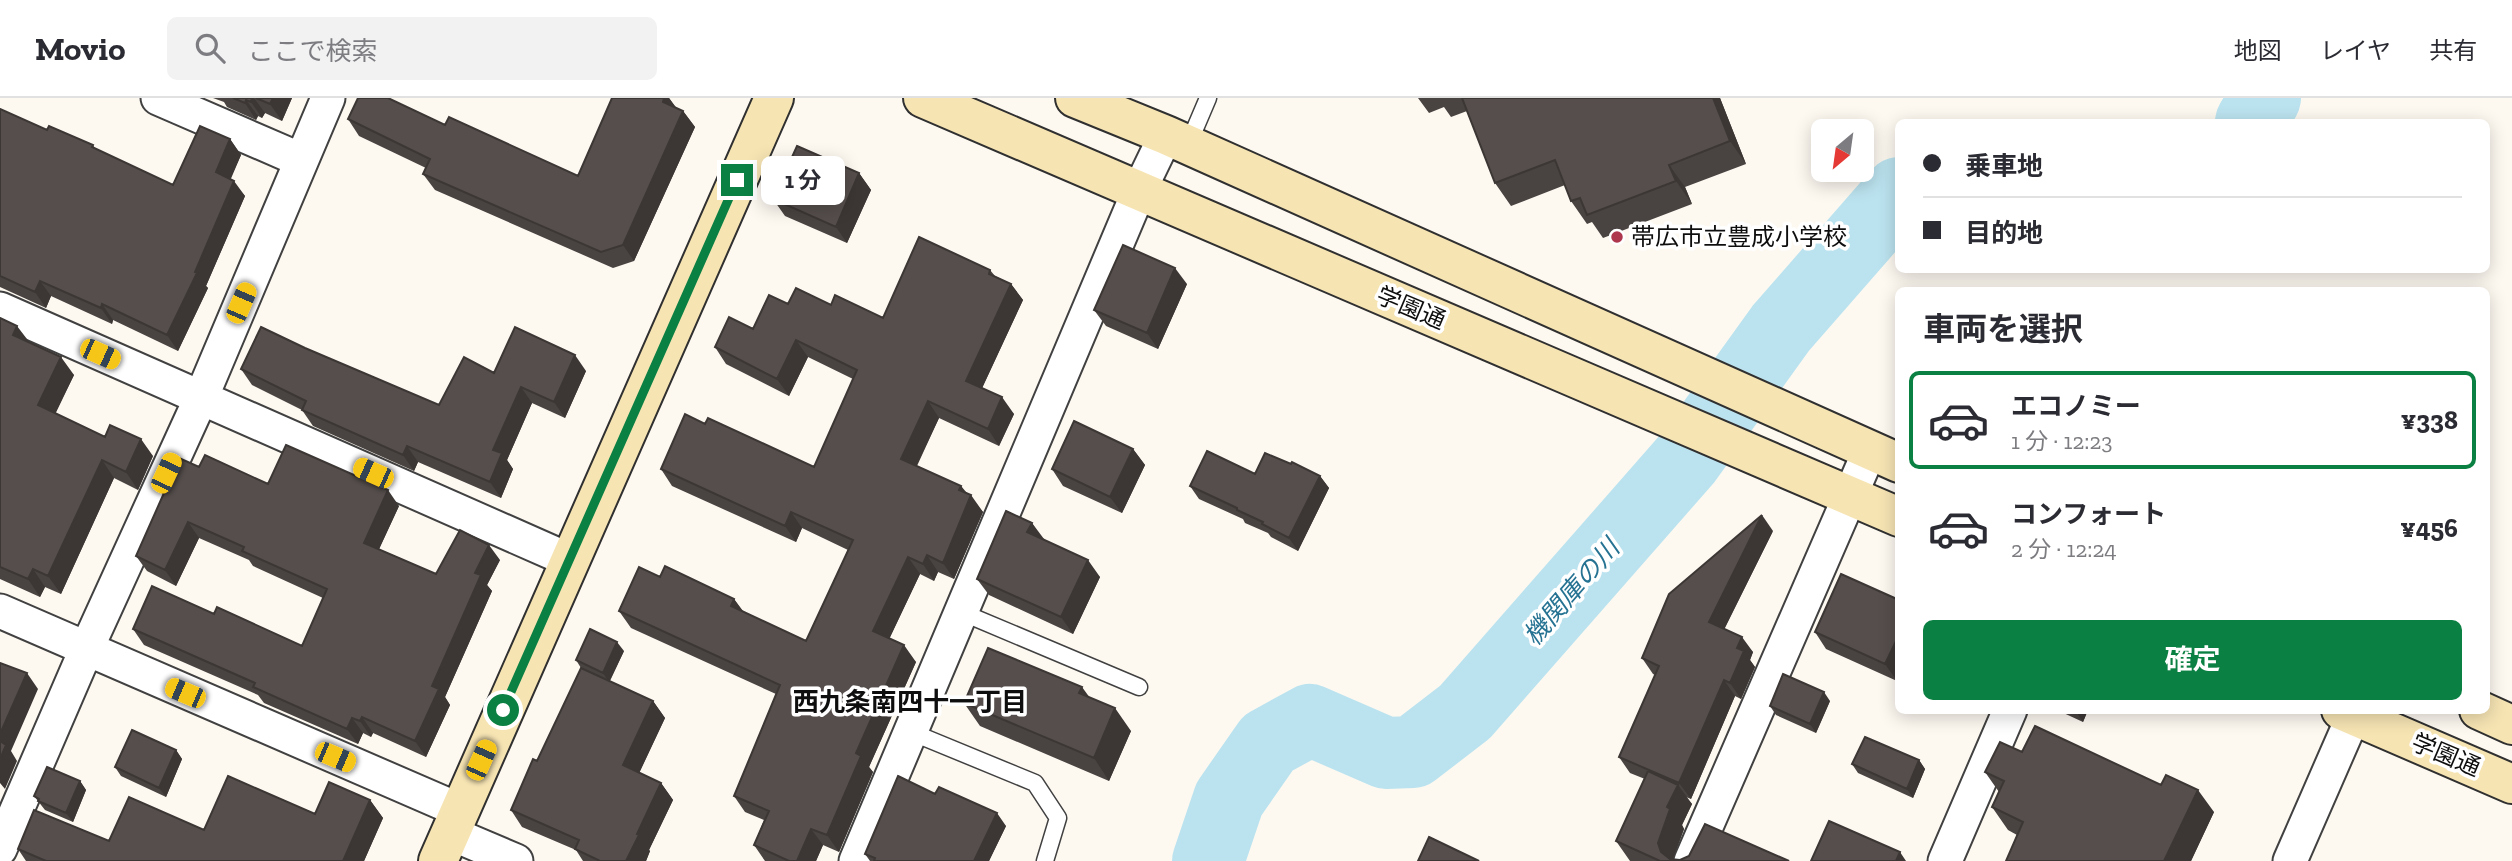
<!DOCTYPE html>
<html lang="ja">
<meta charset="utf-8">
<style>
body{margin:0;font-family:"Zilla Slab","Noto Sans JP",serif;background:#f2f2f3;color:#2b2b33;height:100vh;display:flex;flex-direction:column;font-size:26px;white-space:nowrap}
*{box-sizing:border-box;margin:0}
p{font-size:23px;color:#7c7c81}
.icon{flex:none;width:38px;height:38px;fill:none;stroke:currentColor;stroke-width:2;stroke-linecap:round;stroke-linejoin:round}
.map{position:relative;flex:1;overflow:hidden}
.details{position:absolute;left:1895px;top:189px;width:595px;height:427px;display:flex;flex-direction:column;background:#fff;border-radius:10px;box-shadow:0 4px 18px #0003}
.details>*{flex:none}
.hud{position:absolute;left:1895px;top:21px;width:595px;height:154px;border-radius:10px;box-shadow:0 4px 18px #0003;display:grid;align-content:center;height:154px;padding:0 28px;background:#fff}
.needle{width:46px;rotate:209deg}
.tools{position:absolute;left:1811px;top:21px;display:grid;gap:14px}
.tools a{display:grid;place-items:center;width:63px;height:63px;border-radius:10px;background:#fff;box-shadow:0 4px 18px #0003;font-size:35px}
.end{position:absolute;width:32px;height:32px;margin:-16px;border:9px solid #0b8043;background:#fff;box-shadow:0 0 0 4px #fff}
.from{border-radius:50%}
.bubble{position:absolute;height:49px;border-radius:10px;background:#fff;box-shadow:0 4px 18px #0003;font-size:23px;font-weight:700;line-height:49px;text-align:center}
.car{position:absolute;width:21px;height:42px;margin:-21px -10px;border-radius:9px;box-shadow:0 0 5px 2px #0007;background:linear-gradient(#f5c518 24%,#345 0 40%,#f5c518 0 76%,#345 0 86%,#f5c518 0)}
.hud b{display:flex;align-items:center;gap:24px;height:66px;font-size:26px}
.hud b+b{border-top:2px solid #e1e1e2}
.hud i{width:18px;height:18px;background:#2b2b33}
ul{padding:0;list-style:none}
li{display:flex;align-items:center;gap:21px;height:98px;margin:0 14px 10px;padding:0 14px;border:4px solid transparent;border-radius:10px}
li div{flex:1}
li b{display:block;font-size:26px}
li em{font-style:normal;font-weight:700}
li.active{border-color:#0b8043}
li>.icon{width:63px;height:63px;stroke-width:1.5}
h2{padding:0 28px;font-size:32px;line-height:84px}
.action{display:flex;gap:14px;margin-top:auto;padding:14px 28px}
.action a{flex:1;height:80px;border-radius:10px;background:#0b8043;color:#fff;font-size:28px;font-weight:700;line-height:80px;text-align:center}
header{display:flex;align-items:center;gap:42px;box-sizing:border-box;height:98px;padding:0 35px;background:#fff;border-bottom:2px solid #e1e1e2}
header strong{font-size:33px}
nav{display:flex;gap:38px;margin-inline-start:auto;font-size:24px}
.search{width:490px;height:63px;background:#f2f2f3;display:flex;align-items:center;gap:18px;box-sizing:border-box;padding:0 24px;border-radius:10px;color:#7c7c81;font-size:26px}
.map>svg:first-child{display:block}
</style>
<header>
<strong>Movio</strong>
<div class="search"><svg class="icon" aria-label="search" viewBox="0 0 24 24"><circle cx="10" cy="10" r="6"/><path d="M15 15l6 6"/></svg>ここで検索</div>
<nav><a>地図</a><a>レイヤ</a><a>共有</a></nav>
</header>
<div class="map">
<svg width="2512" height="763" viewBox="0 0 2512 763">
<rect width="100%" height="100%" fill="#fdf9f1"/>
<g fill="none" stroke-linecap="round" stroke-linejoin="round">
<path stroke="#bbe3ef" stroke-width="72" d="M2251,24L2265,0
M1208,763L1229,701L1268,645L1310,622L1386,655L1413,654L1465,614L1686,362L1781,230L1899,95"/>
<g stroke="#414141" stroke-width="19">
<path id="lane" d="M1188,47L1208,0
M961,514L1139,589
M911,634L1035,685L1058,720L1045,763"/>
</g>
<g stroke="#414141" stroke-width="37">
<path id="street" d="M158,0L301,62
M0,211L569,462
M0,513L459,712
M450,735L516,763
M0,751L86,552L201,300L328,0
M856,763L1139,93L1166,37
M1691,763L1870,352
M1945,763L2010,612
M2290,763L2356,612"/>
</g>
<g stroke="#303030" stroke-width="42">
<path id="secondary" d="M923,0L1899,419
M1075,0L1166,37L1899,365
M2341,612L2512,686
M2479,612L2512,627
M438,763L774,0"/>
</g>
<use href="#lane" stroke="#fff" stroke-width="16"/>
<use href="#street" stroke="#fff" stroke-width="33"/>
<use href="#secondary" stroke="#f6e4b3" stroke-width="38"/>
</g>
<path fill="#494341" d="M213,0H292L282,23L265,15L262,20L258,18L256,22L227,9L224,4Z
M612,0H669L676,10L683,13L695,29L634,163L613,170L435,92L423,76L426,70L359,38L348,21L445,27L578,78Z
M1418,0H1720L1746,66L1685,89L1692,106L1603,140L1592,124L1587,126L1571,103L1565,87L1511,108L1495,85L1467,13L1451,19L1444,9L1429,15Z
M0,11L47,32L93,47L95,51L173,87L230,41L241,57L230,81L245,98L206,188L208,190L178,253L113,222L112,226L51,198L46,210L0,189Z
M859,75L871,92L847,145L785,118L773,101Z
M990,172L995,178L1011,186L1023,202L982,290L1014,316L999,348L939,320L917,368L961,388L983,414L954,481L938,474L934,483L920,476L889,541L916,564L869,669L873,674L839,754L823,747L816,763H765L754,747L764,722L745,714L734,698L776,596L631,530L619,513L660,479L734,501L743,514L806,543L848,452L802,430L796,444L672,388L661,371L705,326L814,369L853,281L808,259L789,298L726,266L715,249L753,231L788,206L831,207L883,220Z
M1187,186L1158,251L1106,228L1094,212Z
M0,220L29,244L74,277L55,315L105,339L153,358L138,392L114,380L61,496L45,489L40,499L0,481Z
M305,250L439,307L494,275L586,273L565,320L532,305L507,362L513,371L501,400L418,364L414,373L313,328L302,312L252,287L241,271Z
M1133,351L1145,367L1122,415L1063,388L1052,371Z
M1291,366L1320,378L1329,390L1298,453L1271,439L1268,435L1245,425L1243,421L1199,401L1190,388L1255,376Z
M199,369L268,386L399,408L379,451L436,476L500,462L487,487L492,493L445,599L450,607L426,659L373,635L371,639L363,635L358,646L264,605L258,597L144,547L133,531L214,516L302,548L323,500L253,468L249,462L199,440L176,488L147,473L136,458L164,397L161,394Z
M1032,425L1043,442L1100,479L1073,536L989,497L977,481Z
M1773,433L1724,531L1753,554L1750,562L1755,569L1741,601L1735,598L1691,701L1686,699L1692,706L1682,727L1684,731L1673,761L1789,763H1630L1616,743L1645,681L1630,675L1619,659L1655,577L1653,576L1642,560Z
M1841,476L1897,583L1826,551L1815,534Z
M624,553L610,583L653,603L665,620L639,675L661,685L673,702L649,752L650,753L646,763H583L576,752L522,729L511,712L537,663L581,570L576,562Z
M1830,603L1816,635L1776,617L1770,608Z
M964,605L1131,633L1109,683L980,628Z
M2057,612H2088L2083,624Z
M176,652L182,661L166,699L121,678L115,669Z
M2022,654L2214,714L2191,763H2006L2017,737L2008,732L1992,709L1999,694L1985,674Z
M1919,662L1925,671L1913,700L1858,675L1852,666Z
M80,683L86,692L73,724L45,712L34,698Z
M935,696L1006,728L989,763H870L865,756Z
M370,702L383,720L364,763H26L18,751L109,743L204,732L315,716Z"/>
<path fill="#3c3735" d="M252,0H254L265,15L262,20L251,4Z
M273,0H292L282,23L270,6Z
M664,0H669L678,12L663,4Z
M1713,0H1720L1746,66L1730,43Z
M246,2L258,18L256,22L245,5Z
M683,13L695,29L634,163L623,147Z
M230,41L241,57L227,90L216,74Z
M1669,67L1685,89L1692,106L1676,83Z
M859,75L871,92L847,145L836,129Z
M234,83L245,98L206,188L208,190L178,253L167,237Z
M1175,170L1187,186L1158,251L1147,235Z
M40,183L51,198L46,210L35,194Z
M1011,186L1023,202L978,299L966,283Z
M102,206L113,222L112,226L101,210Z
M17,228L30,245L13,237Z
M796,242L808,259L789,298L777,281Z
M575,257L586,273L565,320L554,304Z
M61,259L74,277L51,325L38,307Z
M521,289L532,305L507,362L513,371L501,400L490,384L493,352Z
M1002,299L1014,316L999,348L988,331Z
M928,303L939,320L912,377L901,361Z
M141,341L153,358L138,392L126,374Z
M407,348L418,364L414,373L403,357Z
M1133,351L1145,367L1122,415L1110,399Z
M102,362L114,380L61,496L48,478Z
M1320,378L1329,390L1298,453L1289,440Z
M961,388L970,401L971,397L983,414L954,481L943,465Z
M388,392L399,408L375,460L364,445Z
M791,414L802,430L796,444L785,428Z
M1762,417L1773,433L1720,540L1709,524Z
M188,424L199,440L176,488L165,472Z
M1032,425L1044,441L1039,451L1027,434Z
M489,447L500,462L487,487L492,493L445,599L450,607L426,659L415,643L432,588L475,475Z
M927,457L938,474L934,483L923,466Z
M908,459L920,476L885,550L873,533Z
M1088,462L1100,479L1073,536L1061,519Z
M33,471L45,489L40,499L28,481Z
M734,501L746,517L731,508Z
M1899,537V579L1897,583L1885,566Z
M1742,539L1753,554L1750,562L1755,569L1741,601L1730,585L1737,550Z
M617,544L624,553L609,584L603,575Z
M904,547L916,564L869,669L873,674L839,754L827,737L856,655Z
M27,575L38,591L11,653L17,663L5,691L0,685V636Z
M1724,582L1735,598L1691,701L1679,685Z
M1082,589L1098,611L1079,595Z
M1824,594L1830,603L1816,635L1810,626Z
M653,603L665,620L635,684L623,667Z
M1115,610L1131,633L1109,683L1094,660Z
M2075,612H2088L2083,624Z
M362,619L373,635L371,639L360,623Z
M352,620L363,635L358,646L347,631Z
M176,652L182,661L166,699L159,690Z
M1919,662L1925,671L1913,700L1907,691Z
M80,683L86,692L73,724L66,715Z
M661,685L673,702L649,752L650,753L646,763H626L637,736Z
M1678,687L1692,706L1682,727L1684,731L1672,763L1661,754L1658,745L1667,709Z
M2198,692L2214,714L2191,763H2164Z
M370,702L383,720L364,763H343Z
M997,715L1006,728L989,763H974Z
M811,731L823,747L816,763H797Z
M1900,754L1906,763H1896Z"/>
<path fill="#554e4c" stroke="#3c3735" stroke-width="2" d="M233,0H252L251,4L246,2L245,5Z
M256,0H273L270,6Z
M358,0H388L445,27L449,19L578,78L612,0H664L663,4L683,13L623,147L601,154L423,76L430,61L348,21Z
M1462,0H1713L1730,43L1669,67L1676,83L1587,117L1580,100L1571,103L1555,62L1495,85Z
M0,11L47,32L49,28L93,47L92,49L173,87L200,28L230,41L216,74L234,83L195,174L197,175L167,237L102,206L101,210L40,183L35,194L0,178Z
M797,48L859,75L836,129L773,101Z
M919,139L990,172L989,176L1011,186L966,283L1002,299L988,331L928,303L901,361L961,388L959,392L971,397L943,465L927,457L923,466L908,459L873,533L904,547L856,655L861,658L827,737L811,731L797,763H789L754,747L769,713L734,698L780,587L619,513L639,469L660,479L665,468L734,501L731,508L806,543L853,442L791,414L785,428L661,371L685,316L705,326L708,320L814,369L857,272L796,242L777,281L715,249L729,219L753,231L769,197L788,206L796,190L831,207L835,197L883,220Z
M1123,147L1175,170L1147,235L1094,212Z
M0,220L17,228L13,237L61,259L38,307L105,339L110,327L141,341L126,374L102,362L48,478L33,471L28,481L0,469Z
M261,229L305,250L439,307L464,259L494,275L515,229L575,257L554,304L521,289L493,352L502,355L490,384L407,348L403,357L302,312L306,303L241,271Z
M1074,323L1133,351L1110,399L1052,371Z
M286,347L388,392L364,445L436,476L460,432L489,447L475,475L481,477L432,588L439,591L415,643L362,619L360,623L352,620L347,631L253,589L255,585L133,531L152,488L214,516L217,509L302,548L327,491L242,453L244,449L188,424L165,472L136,458L164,395L161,394L177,359L199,369L205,357L268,386Z
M1207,353L1255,376L1265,355L1291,366L1292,364L1320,378L1289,440L1262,426L1263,424L1237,412V410L1190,388Z
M1006,413L1032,425L1027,434L1088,462L1061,519L977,481Z
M1762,417L1709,524L1742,539L1737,550L1744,553L1730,585L1724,582L1679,685L1619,659L1659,568L1642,560L1669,496Z
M1841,476L1899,502V537L1885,566L1815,534Z
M590,531L617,544L603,575L576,562Z
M988,550L1082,589L1079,595L1115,610L1094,660L964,605Z
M0,565L27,575L0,636Z
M581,570L653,603L623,667L661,685L637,736L639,737L626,763H600L575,751L579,742L511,712L533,661L537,663Z
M1783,576L1824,594L1810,626L1770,608Z
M2035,628L2161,687L2166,677L2198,692L2164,763H2006L2023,724L1992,709L2004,683L1985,674L2000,644L2022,654Z
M132,632L176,652L159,690L115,669Z
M1865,639L1919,662L1907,691L1852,666Z
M0,643L6,647L0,661Z
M47,669L80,683L66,715L38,703L39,701L34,698Z
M1648,673L1678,687L1667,709L1670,711L1658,745L1661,754L1670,761L1680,762L1689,758L1705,726L1789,763H1660L1616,743Z
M228,678L315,716L329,684L370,702L343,763H46L18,751L34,712L109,743L129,699L204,732Z
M898,678L935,696L939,689L997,715L974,763H874L875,760L865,756Z
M1829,723L1900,754L1896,763H1811Z
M1429,739L1479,763H1418Z"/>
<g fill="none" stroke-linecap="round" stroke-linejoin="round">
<path stroke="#0b8043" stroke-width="9" d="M503,612L737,82"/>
</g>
<circle fill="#ae364d" stroke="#fff" stroke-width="2.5" cx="1617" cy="139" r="7"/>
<g text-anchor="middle" stroke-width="7" stroke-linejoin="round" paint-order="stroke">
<g font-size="24" fill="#0e0e0e" stroke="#fff" text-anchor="start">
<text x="1631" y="147">帯広市立豊成小学校</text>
</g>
<g font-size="24" fill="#0e0e0e" stroke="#fff">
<text transform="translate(1411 210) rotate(23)" y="8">学園通</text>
<text transform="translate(2446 657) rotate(23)" y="8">学園通</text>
</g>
<g font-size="26" font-style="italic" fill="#257292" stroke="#fff">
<text transform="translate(1571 494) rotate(-49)" y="9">機関庫の川</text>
</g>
<g font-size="26" font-weight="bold" fill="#0e0e0e" stroke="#fff">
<text x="910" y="613">西九条南四十一丁目</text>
</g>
</g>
</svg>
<div class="tools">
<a><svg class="needle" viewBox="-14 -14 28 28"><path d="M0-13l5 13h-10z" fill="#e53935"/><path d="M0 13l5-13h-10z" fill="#7c7c81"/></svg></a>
</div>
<i class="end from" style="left:503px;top:612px"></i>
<i class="end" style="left:737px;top:82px"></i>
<div class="bubble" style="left:761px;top:58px;width:84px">1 分</div>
<i class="car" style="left:241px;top:205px;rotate:23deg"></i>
<i class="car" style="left:100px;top:256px;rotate:114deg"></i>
<i class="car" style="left:166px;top:375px;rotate:25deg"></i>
<i class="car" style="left:373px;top:375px;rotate:294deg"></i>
<i class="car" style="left:185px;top:595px;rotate:293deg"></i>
<i class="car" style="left:335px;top:659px;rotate:113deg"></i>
<i class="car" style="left:481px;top:662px;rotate:24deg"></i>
<div class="hud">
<b><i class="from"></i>乗車地</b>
<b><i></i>目的地</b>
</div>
<section class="details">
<h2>車両を選択</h2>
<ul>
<li class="active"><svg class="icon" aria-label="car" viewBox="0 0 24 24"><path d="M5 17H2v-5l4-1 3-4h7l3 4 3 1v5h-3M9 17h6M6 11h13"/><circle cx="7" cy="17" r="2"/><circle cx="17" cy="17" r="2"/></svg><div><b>エコノミー</b><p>1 分 · 12:23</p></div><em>¥338</em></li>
<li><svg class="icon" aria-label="car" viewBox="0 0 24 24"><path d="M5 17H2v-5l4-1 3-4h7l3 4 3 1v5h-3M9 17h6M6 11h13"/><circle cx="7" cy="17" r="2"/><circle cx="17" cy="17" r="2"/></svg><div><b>コンフォート</b><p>2 分 · 12:24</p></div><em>¥456</em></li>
</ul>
<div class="action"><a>確定</a></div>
</section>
</div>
